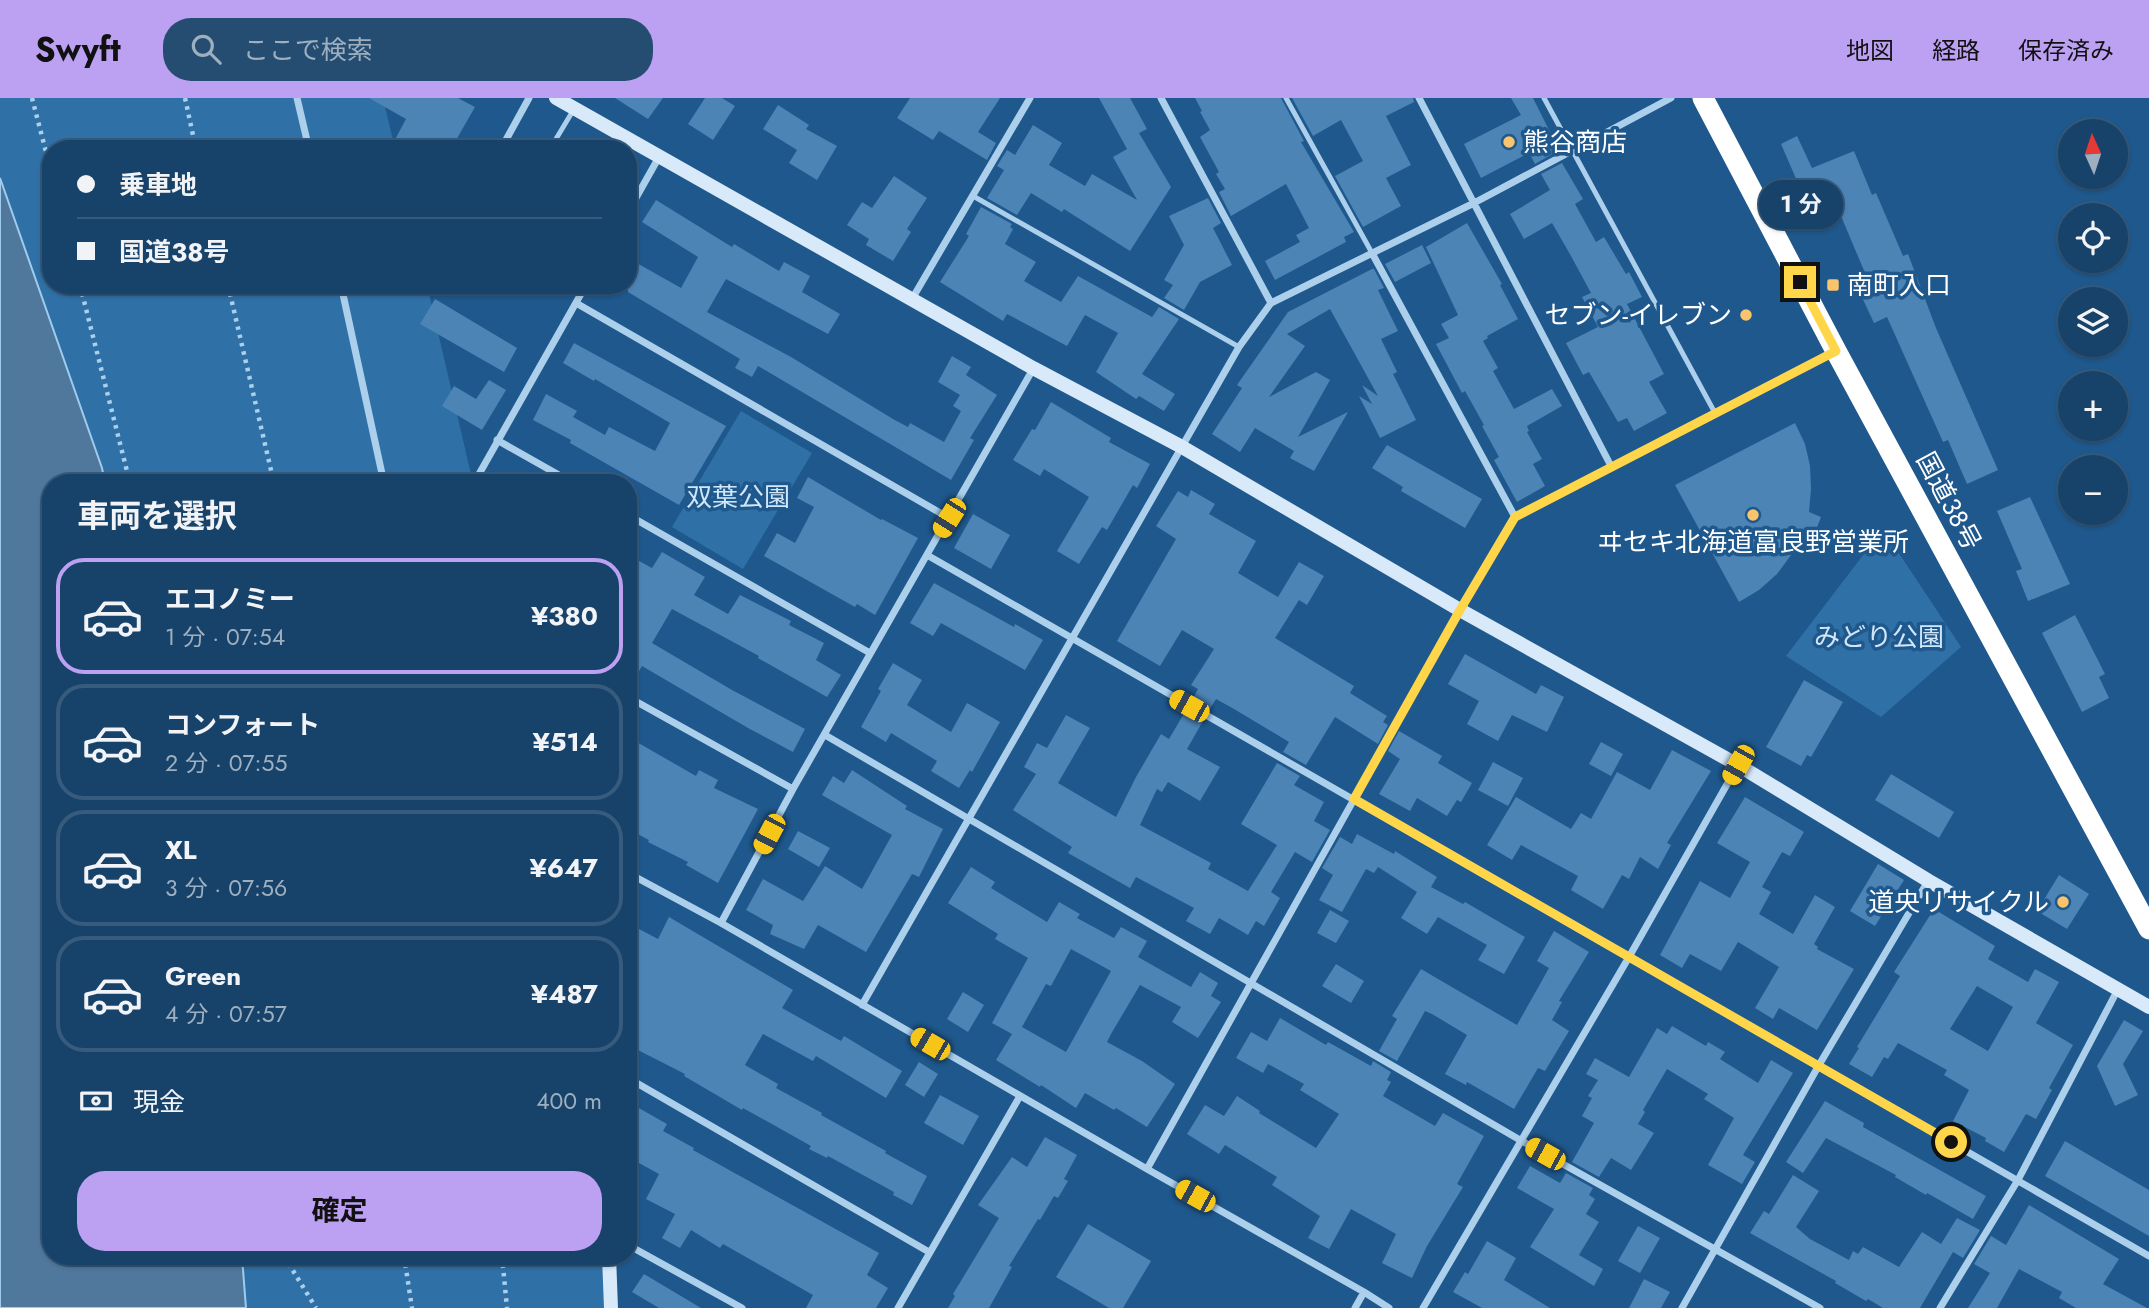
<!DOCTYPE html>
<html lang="ja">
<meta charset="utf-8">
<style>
body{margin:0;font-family:Jost,"Noto Sans JP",sans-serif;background:#244d71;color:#f1f3f6;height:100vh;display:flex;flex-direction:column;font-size:26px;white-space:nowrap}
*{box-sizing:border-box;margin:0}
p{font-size:23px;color:#9eb0c0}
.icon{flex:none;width:38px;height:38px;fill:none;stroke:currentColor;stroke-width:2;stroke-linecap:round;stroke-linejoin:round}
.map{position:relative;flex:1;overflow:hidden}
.side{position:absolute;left:42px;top:376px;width:595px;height:791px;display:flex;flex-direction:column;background:#174269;border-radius:28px;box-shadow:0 2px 5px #0004,0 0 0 2px #365b7d}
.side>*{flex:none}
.guide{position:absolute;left:42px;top:42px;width:595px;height:154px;border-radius:28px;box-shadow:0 2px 5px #0004,0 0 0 2px #365b7d;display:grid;align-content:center;height:154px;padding:0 35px;background:#174269}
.needle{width:46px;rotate:357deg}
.controls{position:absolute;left:2058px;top:21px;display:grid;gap:14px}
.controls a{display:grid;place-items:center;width:70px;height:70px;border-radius:50%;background:#174269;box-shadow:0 2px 5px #0004,0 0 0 2px #365b7d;font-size:35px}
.end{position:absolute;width:32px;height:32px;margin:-16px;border:9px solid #ffd54a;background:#111;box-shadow:0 0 0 4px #111}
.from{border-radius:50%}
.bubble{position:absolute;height:49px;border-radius:24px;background:#174269;box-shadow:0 2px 5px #0004,0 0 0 2px #365b7d;font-size:23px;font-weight:700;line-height:49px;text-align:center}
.car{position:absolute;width:21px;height:42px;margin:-21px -10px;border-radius:9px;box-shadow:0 0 5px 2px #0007;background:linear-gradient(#f5c518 24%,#345 0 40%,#f5c518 0 76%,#345 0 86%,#f5c518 0)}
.guide b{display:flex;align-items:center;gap:24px;height:66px;font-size:26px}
.guide b+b{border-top:2px solid #365b7d}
.guide i{width:18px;height:18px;background:#f1f3f6}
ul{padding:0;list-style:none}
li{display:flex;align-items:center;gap:21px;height:116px;margin:0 14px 10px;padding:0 21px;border:4px solid #365b7d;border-radius:28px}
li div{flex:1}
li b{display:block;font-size:26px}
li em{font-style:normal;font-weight:700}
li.selected{border-color:#bca0f2}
li>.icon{width:63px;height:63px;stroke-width:1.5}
h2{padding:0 35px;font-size:32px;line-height:84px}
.pay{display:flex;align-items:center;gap:18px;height:77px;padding:0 35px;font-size:26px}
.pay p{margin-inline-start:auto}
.action{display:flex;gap:14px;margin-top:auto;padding:14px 35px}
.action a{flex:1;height:80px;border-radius:28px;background:#bca0f2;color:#111;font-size:28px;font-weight:700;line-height:80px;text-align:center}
header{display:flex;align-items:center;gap:42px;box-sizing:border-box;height:98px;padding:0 35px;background:#bca0f2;color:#111}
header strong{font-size:33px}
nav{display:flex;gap:38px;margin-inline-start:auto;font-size:24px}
.search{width:490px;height:63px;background:#244d71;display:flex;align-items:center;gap:18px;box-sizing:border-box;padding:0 24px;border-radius:28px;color:#9eb0c0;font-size:26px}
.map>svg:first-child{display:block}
</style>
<header>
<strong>Swyft</strong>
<div class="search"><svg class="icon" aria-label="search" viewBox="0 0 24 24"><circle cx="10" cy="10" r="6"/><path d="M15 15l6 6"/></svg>ここで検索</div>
<nav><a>地図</a><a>経路</a><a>保存済み</a></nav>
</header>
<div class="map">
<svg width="2149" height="1210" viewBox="0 0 2149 1210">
<rect width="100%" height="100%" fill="#1f588c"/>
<path fill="#2f71a7" d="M0,0H383L395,51H51V187H427L473,385H89L0,122Z
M741,313L812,355L743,471L672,429Z
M1883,431L1961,549L1881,619L1786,558Z
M219,1159H609L611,1210H221Z"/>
<path fill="#50789d" stroke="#9fcbed" stroke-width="2" d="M0,80L102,370L105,385H51V1158L242,1159L246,1210H0Z"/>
<path fill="#4b84b5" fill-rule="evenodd" d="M369,0H458L475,9L451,51H390L406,21Z
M615,0H663L648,21Z
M705,0H722L735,8L713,42L688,26Z
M910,0H1000L978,34L996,45L987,62L939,33L933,42L897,20Z
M1099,0H1130L1147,31L1139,35L1171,89L1130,153L1064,111L1062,114L1031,95L1017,117L987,100L1004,72L997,68L1007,52L1015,57L1033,27L1062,45L1049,67L1085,88L1092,76L1137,102L1113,59L1127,51Z
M1195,0H1281L1304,43L1301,44L1354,134L1344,139L1346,144L1275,182L1265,163L1300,144L1296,137L1309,130L1286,86L1231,118L1219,94L1225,91L1216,76L1219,74L1200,39L1210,32L1200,14L1202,13Z
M1292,0H1413L1414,4L1386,18L1411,67L1386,80L1401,108L1363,129L1335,78L1363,63L1341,22L1313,38Z
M1511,0H1533L1554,42L1550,44L1556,54L1535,66L1529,55L1481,80L1464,46L1521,17Z
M778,7L809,27L806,31L837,48L817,82L789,65L797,52L763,31Z
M1797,38L1812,70L1854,53L1872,97L1876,95L1903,158L1908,156L1936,230L1998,372L1967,386L1948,342L1943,344L1887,219L1874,225L1853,180L1865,175L1841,118L1817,126L1812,112L1810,113L1781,46Z
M1562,65L1583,101L1575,106L1596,144L1604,139L1626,176L1629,174L1642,199L1627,206L1664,276L1649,284L1667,315L1634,333L1627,320L1618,324L1589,274L1583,277L1566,245L1598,229L1582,199L1591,195L1571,158L1552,125L1524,141L1510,116L1550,92L1541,76Z
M894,78L927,100L907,131L911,134L893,163L866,147L869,141L847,127L862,104L872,110Z
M1208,100L1221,125L1213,130L1232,167L1200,184L1184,212L1164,200L1173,187L1164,182L1184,147L1169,118Z
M656,102L732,149L734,146L779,173L784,164L810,178L802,194L840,216L828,236L726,181L707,214L791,259L893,321L908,329L910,325L944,344L961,313L953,308L960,297L938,284L952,258L971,269L966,277L997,297L970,340L974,342L951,382L758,268L752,279L735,270L740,261L628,194V160L681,190L698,159L642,124Z
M981,109L1012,126L1010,129L1013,131L1005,146L1036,164L1024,183L1061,204L1078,178L1152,219L1159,209L1179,221L1142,276L1175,296L1164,313L1139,298L1136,301L1096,274L1118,235L1085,217L1067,248L1007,216L1003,223L940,184L969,138L966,136Z
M1467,125L1502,186L1500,187L1518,221L1487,238L1488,240L1483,243L1498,270L1493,273L1514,311L1552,291L1562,308L1527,328L1529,333L1527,334L1542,361L1533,366L1545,388L1517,404L1494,362L1499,359L1482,328L1484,327L1465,293L1462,295L1436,246L1449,240L1441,226L1458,217L1426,149Z
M1422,147L1431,165L1395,184L1385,166Z
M1372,171H1374L1384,190L1378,192L1398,233L1381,241L1397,274L1393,276L1416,322L1380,340L1359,298L1372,306L1362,287L1378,298L1330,211L1287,236L1305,248L1269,299L1316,274L1330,282L1298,339L1348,314L1314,373L1290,360L1294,353L1255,330L1240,354L1212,336L1242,290L1237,287L1288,214Z
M435,201L517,250L504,274L420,226Z
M574,245L726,328L679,407L570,345L571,342L533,322L546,296L577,313L573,319L605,337L609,329L655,353L670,325L595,281L594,283L563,265Z
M489,282L506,292L482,332L442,308L454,288L476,301Z
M1051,304L1111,340L1109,344L1150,366L1137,390L1133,387L1107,432L1102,429L1079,466L1057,453L1089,399L1044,371L1040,378L1013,362L1032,331L1035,332Z
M1795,325L1805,346L1810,368L1811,391L1809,414L1821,419L1813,440L1802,436L1791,457L1777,476L1759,492L1739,504L1675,387Z
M1387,347L1482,401L1465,430L1401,393L1403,389L1372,370Z
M808,379L881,422L882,421L918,440L875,517L857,506L855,509L764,458L777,435L795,445L814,409L797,400Z
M1191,392L1215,406L1209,416L1256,443L1238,475L1278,499L1299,464L1324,478L1307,507L1299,502L1275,540L1354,588L1350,595L1387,618L1383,624L1388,627L1378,646L1335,619L1306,667L1283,654L1289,644L1234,611L1216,601L1209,612L1192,602L1198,591L1191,587L1214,551L1182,532L1160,568L1117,543L1176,441L1156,428L1178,393L1188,399Z
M2030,399L2070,486L2028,503L2016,473L2022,471L1997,413Z
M973,416L1010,437L991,471L954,450Z
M662,454L705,479L694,497L728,516L740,497L791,523L789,527L824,545L816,562L841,577L827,599L758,560L759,558L672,511L652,545L732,592L805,631L793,654L748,630L642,568L628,592V457L652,470Z
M934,485L1014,529L1015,526L1043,542L1025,572L941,525L933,538L910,525Z
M2075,517L2105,576L2099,579L2109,600L2082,614L2042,535Z
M1465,556L1536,596L1541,587L1564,599L1547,634L1512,617L1498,643L1467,626L1479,603L1448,586Z
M893,565L922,582L907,607L951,634L967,605L1000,624L972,674L970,672L959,690L931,673L937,663L891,635L886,644L861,629L881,593L878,591Z
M1804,582L1843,604L1811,659L1807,657L1801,668L1766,649Z
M1186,612L1203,623L1187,651L1220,669L1200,703L1168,684L1162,694L1157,691L1140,727L1211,765L1208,771L1248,793L1277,747L1241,726L1277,665L1300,678L1294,687L1324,704L1314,723L1330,732L1312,764L1295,754L1271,794L1280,800L1264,828L1256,823L1248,837L1219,820L1210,836L1186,823L1194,810L1136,779L1130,790L1068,755L1072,749L1013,712L1036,676L1024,669L1037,645L1047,650L1066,617L1090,630L1058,685L1116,719L1136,679L1161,636L1169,641Z
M1399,633L1442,658L1438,665L1472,685L1461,704L1457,702L1447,718L1417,700L1410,713L1379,696L1400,661L1388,653Z
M628,639L696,678L699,672L718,682L714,690L758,711L718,785L686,767L688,764L648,744L649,742L628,731Z
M1601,644L1623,656L1611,678L1589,666Z
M1672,652L1711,673L1667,745L1671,747L1658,771L1640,759L1629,781L1622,777L1603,811L1571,792L1578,778L1521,747L1512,762L1487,747L1516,699L1571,731L1581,715L1591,721L1617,674L1650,692Z
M1493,664L1523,680L1508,708L1478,692Z
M852,672L907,708L905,711L943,731L919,779L912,776L866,854L818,827L804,851L770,836L773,827L746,812L763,781L803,803L825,768L862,791L892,737L822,697L833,678L844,685Z
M1891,676L1954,714L1939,740L1875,702Z
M1745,699L1804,734L1790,758L1782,754L1762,789L1771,794L1759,816L1793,836L1815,797L1835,809L1814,846L1818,849L1817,851L1854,871L1817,932L1779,910L1773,921L1755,910L1779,869L1738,844L1721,873L1690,856L1682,870L1660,857L1700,783L1730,800L1750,764L1717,745Z
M798,733L830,750L819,769L788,751Z
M1357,736L1394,756L1395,753L1437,779L1431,789L1463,806L1465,804L1525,839L1504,876L1478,862L1487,847L1438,819L1427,836L1401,820L1417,794L1378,769L1374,775L1366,771L1342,814L1319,802L1333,777L1322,770L1340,739L1352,746Z
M1878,766L1904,782L1875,828L1850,813Z
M971,769L995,784L991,790L1047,824L1059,804L1080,816L1077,820L1114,840L1121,829L1147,843L1138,859L1191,889L1200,874L1218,885L1211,898L1221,904L1198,940L1172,924L1181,909L1140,887L1111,936L1107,944L1142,963L1175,986L1147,1029L1116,1010L1114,1012L1085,995L1076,1010L1041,987L1040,989L996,962L1012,936L992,925L1028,860L995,841L998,836L948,805ZM1071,851L1111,873L1066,954L1022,929L1046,886L1051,888Z
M2059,777L2089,796L2067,831L2037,813Z
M1934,811L1995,848L1988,861L2028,884L2035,871L2059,884L2036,925L2073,947L2049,990L2052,992L2036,1021L2026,1016L2004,1054L1985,1043L1986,1040L1953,1023L1969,992L1944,977L1947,972L1898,945L1888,961L1884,959L1872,979L1849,966L1859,950L1857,949L1900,878L1894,874ZM1977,888L2013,909L1988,953L1950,931Z
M1330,812L1349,823L1336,845L1317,835Z
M669,819L793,892L782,910L841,943L844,938L902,973L886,1000L816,958L813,963L763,936L745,967L778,986L776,990L822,1015L821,1017L886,1053L885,1055L927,1078L912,1107L893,1097L894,1094L828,1058L827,1060L809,1051L811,1048L743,1010L742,1012L684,978L685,976L628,947V939L635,926L628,922V850L639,831L658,841Z
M1554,833L1589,854L1559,903L1562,904L1552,922L1569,933L1545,973L1538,970L1514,1011L1467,984L1466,987L1445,976L1467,937L1432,916L1425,913L1397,963L1379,953L1397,921L1392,918L1421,871L1517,927L1549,870L1537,863Z
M1336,866L1364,883L1351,905L1322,888Z
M963,894L984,907L968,934L947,921Z
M1280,920L1326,947L1328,944L1371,968L1373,963L1391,974L1387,982L1391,984L1383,998L1435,1028L1443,1015L1484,1038L1457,1086L1463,1089L1427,1148L1412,1180L1382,1165L1396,1136L1351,1111L1329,1151L1308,1140L1320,1118L1272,1087L1277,1079L1225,1047L1219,1056L1187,1036L1205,1007L1224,1018L1237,998L1260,1013L1259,1015L1316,1050L1339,1016L1300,992L1304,986L1268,966L1263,975L1236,960L1251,934L1267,943Z
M2124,922L2143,933L2123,966L2138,997L2115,1008L2097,968Z
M1672,928L1706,948L1708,944L1725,954L1720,961L1758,985L1771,962L1793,975L1743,1057L1755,1064L1742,1086L1708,1067L1734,1020L1704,1001L1708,996L1667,971L1643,1012L1645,1014L1638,1026L1654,1035L1631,1072L1611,1060L1599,1079L1572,1064L1594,1025L1582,1018L1592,1000L1588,998L1598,982L1586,976L1595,960L1629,979L1657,930L1667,936Z
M919,964L938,976L924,999L905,987Z
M940,997L979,1018L963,1047L924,1025Z
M1825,1003L1864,1025L1863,1029L1986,1098L1973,1121L1927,1095L1926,1097L1895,1079L1896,1077L1826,1040L1803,1075L1786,1064Z
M637,1009L667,1026L663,1033L694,1050L693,1052L879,1155L867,1177L888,1190L876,1210H806L813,1197L723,1146L720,1150L691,1132L680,1150L662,1140L675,1116L646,1101L659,1076L628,1059V1024Z
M1045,1039L1077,1057L1064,1081L1068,1083L1058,1100L1054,1098L1040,1122L1038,1121L1009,1168L1012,1169L989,1210H948L955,1198L953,1196L999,1120L978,1107L1012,1059L1027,1069Z
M2065,1043L2149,1092V1138L2045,1078Z
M1530,1068L1560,1085L1566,1075L1593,1090L1589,1097L1595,1101L1586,1116L1599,1124L1579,1157L1603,1171L1594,1188L1530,1149L1554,1111L1517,1090Z
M1793,1077L1819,1093L1796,1129L1810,1141L1849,1162L1853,1153L1858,1156L1863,1149L1899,1169L1922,1134L1941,1146L1957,1120L1980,1132L1963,1160L1953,1154L1920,1210H1883L1868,1201L1866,1203L1835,1185L1836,1183L1750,1135L1764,1113L1769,1116Z
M2029,1107L2119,1161L2103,1186L2147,1210H2076L2059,1200L2062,1194L2019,1171L1997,1210H1968L1990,1175L1974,1166L1991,1138L2006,1147Z
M1088,1126L1151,1163L1123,1210H1109L1056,1179Z
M1638,1128L1660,1140L1640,1175L1618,1163Z
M1487,1143L1516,1160L1504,1182L1550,1210H1482L1453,1194L1465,1174L1468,1176Z
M644,1176L701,1210H659L632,1194Z
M1644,1181L1670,1194L1661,1210H1629Z"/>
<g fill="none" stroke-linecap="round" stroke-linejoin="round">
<path stroke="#accfec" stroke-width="4.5" stroke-dasharray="3.5 5" stroke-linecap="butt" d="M32,0L51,73
M185,0L196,51
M80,187L130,385
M228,187L274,385
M284,1158L316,1210
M404,1158L412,1210
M502,1158L507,1210"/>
<path stroke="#accfec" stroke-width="5" d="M1286,0L1372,155
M1544,0L1715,315
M550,51L574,11
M973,98L1239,249"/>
<path stroke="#accfec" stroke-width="7" d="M297,0L309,51
M1161,0L1271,205
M1419,0L1611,368
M501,51L529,0
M628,114L659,59
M1372,155L1515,419
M341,187L384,385
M912,201L1030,0
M576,205L949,420
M497,342L573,385
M474,385L586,187
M628,417L870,555
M927,457L2149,1158
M628,599L793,691
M825,637L1520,1042L1820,1210
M628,775L721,825L1147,1071L1364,1194L1389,1210
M721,825L793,691L1033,271
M862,907L1239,249L1271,205L1474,105L1671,0
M628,980L929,1154
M1147,1071L1460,512L1515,419L1835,254
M628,1147L742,1210
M898,1210L1020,998
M1355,1210L1364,1194
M1423,1210L1629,859L1738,667
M1682,1210L1819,967L1928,783
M1940,1210L2018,1082L2117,893"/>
<path stroke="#d8e9f9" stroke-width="14" d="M556,0L1033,270L1182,349L1460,512L1738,667L1929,783L2149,909
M609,1158L611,1210"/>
<path stroke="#fff" stroke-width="21" d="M1703,0L1836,253L2149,831"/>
</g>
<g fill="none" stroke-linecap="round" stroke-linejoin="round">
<path stroke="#ffd54a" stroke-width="9" d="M1800,184L1836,253L1515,419L1460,512L1354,701L1951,1044"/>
</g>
<g fill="#fac46c" stroke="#1f588c" stroke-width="2.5">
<circle cx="1509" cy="44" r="7"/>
<rect x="1826" y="180" width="14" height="14" rx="3.5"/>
<circle cx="1746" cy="217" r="7"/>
<circle cx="1753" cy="417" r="7"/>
<circle cx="2063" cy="804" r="7"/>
</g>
<g text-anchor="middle" stroke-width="7" stroke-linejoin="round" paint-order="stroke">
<g font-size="26" fill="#fff" stroke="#1f588c" text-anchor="start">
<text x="1523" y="53">熊谷商店</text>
<text x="1847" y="196">南町入口</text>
<text x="1732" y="226" text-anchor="end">セブン-イレブン</text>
<text x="1753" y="453" text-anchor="middle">ヰセキ北海道富良野営業所</text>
<text x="2049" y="813" text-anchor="end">道央リサイクル</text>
</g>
<g font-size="26" fill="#d1e7f9" stroke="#1f588c">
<text x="738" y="408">双葉公園</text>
<text x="1879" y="548">みどり公園</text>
</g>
<g font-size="26" fill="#fff" stroke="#1f588c">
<text transform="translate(1949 403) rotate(62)" y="9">国道38号</text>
</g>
</g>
</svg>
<div class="controls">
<a><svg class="needle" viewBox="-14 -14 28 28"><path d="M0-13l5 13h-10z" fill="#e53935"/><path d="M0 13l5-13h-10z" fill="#9eb0c0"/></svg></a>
<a><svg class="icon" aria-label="locate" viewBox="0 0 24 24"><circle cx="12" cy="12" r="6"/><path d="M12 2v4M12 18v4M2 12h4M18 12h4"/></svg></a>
<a><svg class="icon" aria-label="layers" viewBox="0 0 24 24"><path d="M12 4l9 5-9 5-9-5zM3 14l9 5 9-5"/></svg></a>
<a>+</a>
<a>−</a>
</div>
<i class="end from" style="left:1951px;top:1044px"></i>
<i class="end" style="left:1800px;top:184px"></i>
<div class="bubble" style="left:1759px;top:82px;width:84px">1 分</div>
<i class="car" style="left:949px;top:420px;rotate:212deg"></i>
<i class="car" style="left:1189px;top:608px;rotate:299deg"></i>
<i class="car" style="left:1738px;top:667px;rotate:209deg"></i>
<i class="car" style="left:769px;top:736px;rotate:208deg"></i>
<i class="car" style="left:930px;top:946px;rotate:300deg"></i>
<i class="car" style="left:1545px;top:1056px;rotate:299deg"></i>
<i class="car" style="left:1195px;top:1098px;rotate:299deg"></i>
<div class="guide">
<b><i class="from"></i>乗車地</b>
<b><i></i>国道38号</b>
</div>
<section class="side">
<h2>車両を選択</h2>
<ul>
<li class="selected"><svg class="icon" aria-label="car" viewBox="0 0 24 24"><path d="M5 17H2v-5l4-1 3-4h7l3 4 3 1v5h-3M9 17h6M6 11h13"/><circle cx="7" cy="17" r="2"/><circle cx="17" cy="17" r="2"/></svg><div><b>エコノミー</b><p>1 分 · 07:54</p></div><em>¥380</em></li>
<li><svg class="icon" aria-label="car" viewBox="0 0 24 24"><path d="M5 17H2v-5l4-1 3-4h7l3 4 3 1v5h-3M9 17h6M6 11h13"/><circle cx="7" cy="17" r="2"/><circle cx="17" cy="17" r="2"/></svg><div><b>コンフォート</b><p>2 分 · 07:55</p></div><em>¥514</em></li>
<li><svg class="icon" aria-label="car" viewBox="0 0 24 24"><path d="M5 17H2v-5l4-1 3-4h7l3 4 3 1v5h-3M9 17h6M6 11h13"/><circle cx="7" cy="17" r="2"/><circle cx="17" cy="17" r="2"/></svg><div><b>XL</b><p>3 分 · 07:56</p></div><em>¥647</em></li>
<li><svg class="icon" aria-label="car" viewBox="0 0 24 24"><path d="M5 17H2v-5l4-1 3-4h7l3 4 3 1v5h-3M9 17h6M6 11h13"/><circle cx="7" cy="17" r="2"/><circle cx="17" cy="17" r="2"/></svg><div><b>Green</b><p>4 分 · 07:57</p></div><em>¥487</em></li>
</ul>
<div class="pay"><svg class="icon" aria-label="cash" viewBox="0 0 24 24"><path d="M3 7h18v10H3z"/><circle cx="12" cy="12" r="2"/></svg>現金<p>400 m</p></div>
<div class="action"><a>確定</a></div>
</section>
</div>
